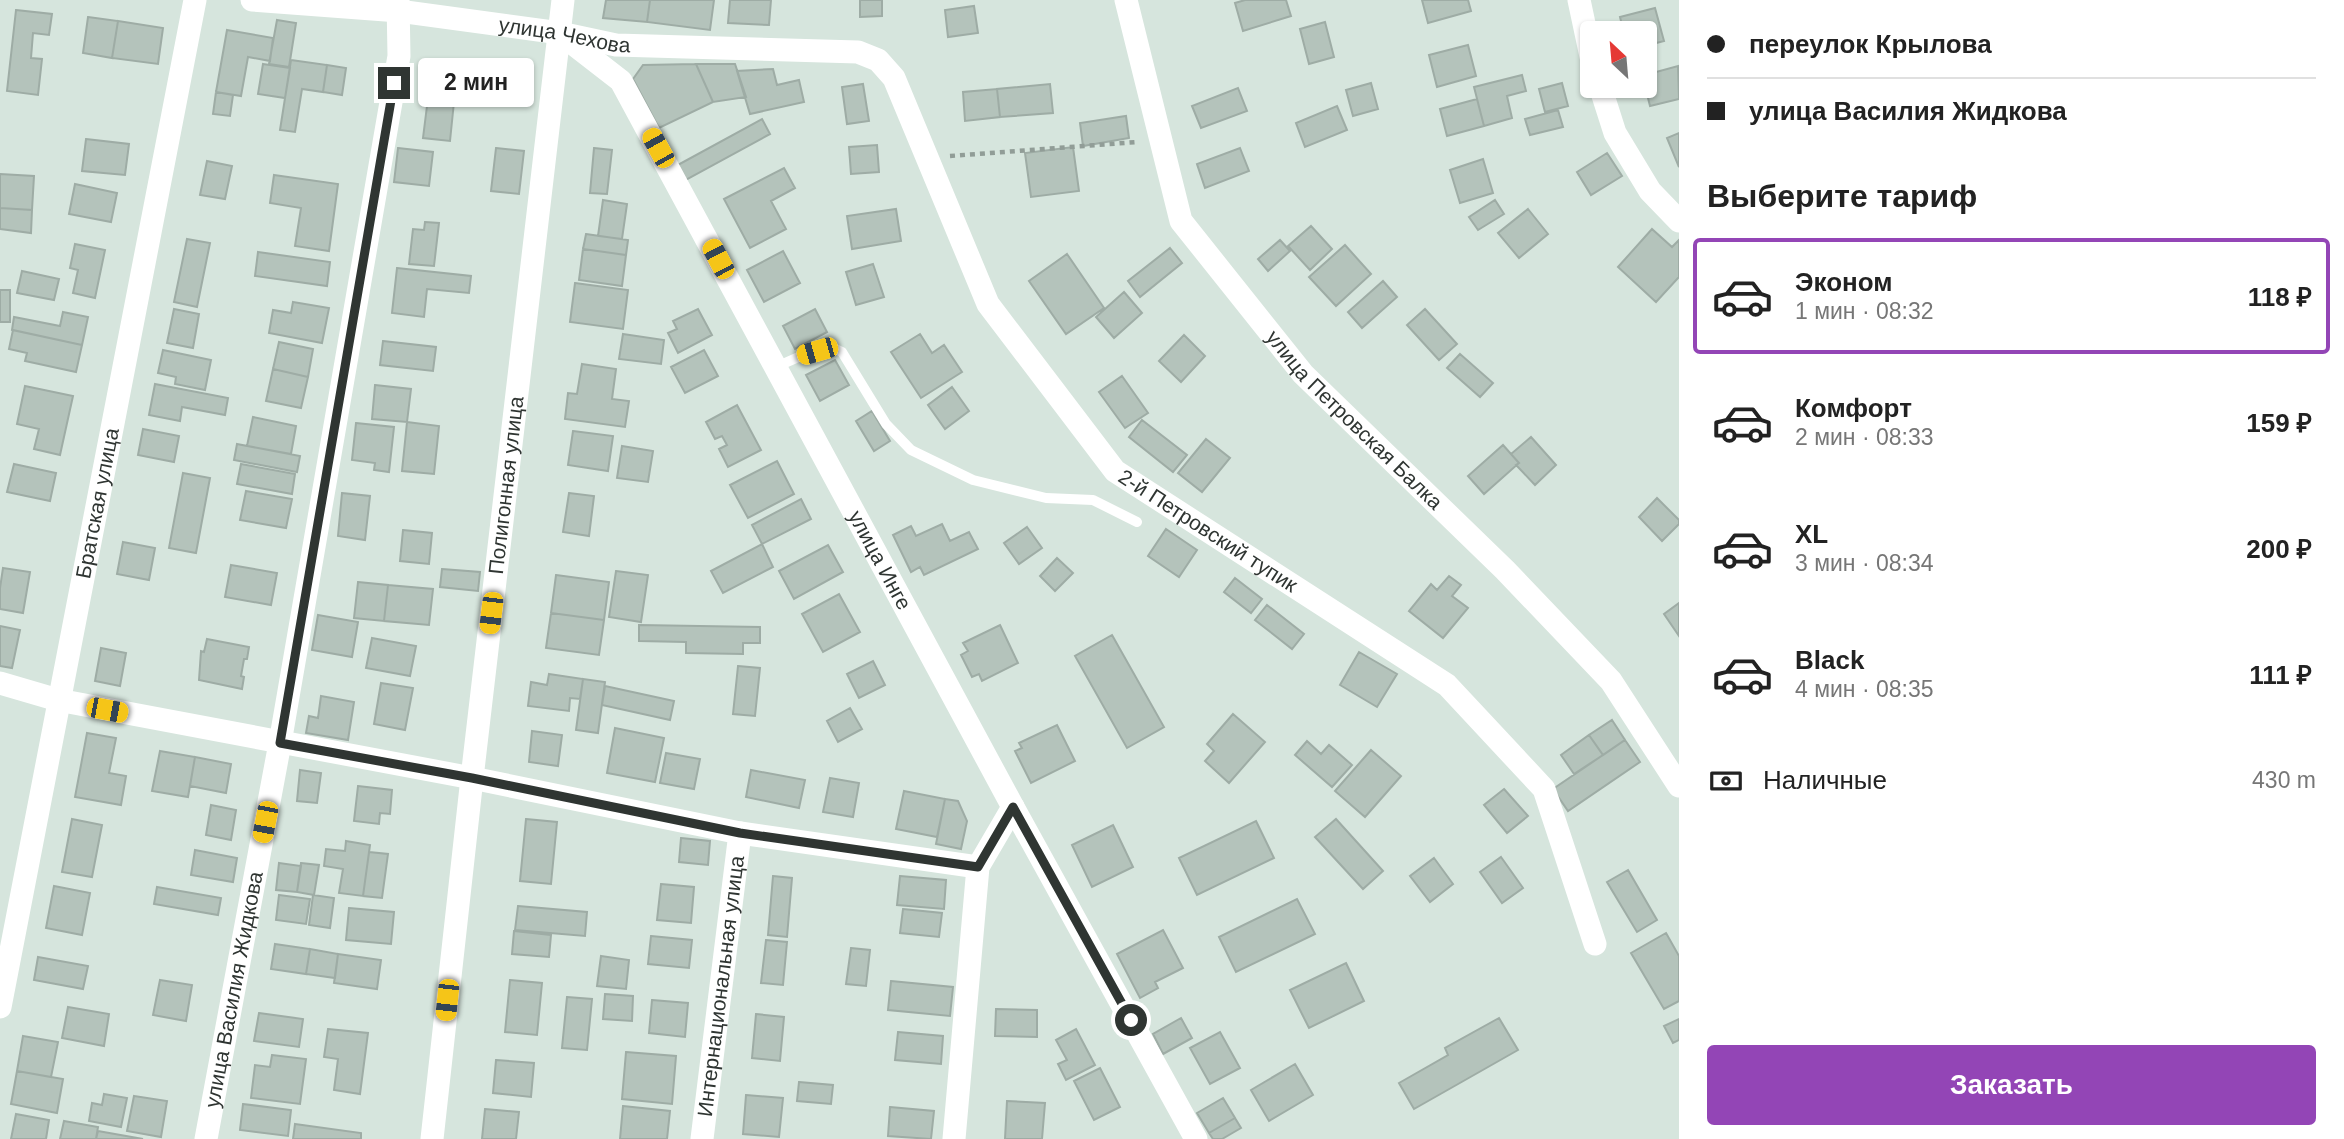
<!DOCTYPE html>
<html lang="ru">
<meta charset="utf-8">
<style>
body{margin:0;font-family:Arial,sans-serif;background:#f6f6f6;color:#222;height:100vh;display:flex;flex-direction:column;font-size:26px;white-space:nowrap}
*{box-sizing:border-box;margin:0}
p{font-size:23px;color:#767676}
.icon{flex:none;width:38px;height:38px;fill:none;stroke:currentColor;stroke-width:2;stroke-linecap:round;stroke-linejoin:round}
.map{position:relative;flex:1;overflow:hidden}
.sheet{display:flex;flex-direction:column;background:#fff;width:665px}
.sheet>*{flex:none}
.guide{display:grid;align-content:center;height:154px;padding:0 28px;background:#fff}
.needle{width:46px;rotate:334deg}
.buttons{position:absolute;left:1580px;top:21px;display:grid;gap:14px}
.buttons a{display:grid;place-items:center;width:77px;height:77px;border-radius:7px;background:#fff;box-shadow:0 2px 5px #0004;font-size:35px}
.end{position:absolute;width:32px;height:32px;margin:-16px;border:9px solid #2f3532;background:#fff;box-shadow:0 0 0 4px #fff}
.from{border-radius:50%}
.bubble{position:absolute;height:49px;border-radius:7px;background:#fff;box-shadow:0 2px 5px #0004;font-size:23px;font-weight:600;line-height:49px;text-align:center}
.car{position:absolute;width:21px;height:42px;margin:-21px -10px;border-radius:9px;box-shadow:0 0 5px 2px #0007;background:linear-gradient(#f5c518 24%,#345 0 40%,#f5c518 0 76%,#345 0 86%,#f5c518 0)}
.guide b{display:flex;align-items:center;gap:24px;height:66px;font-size:26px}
.guide b+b{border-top:2px solid #e0e0e0}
.guide i{width:18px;height:18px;background:#222}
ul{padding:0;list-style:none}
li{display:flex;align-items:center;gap:21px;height:116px;margin:0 14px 10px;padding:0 14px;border:4px solid transparent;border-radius:7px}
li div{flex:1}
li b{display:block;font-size:26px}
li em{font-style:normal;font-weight:600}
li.current{border-color:#9345b6}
li>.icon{width:63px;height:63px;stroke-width:1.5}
h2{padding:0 28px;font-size:32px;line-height:84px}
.pay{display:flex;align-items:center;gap:18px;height:77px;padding:0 28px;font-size:26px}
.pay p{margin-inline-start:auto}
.primary-button{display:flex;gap:14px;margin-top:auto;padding:14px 28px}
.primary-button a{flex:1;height:80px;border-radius:7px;background:#9345b6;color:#fff;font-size:28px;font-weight:600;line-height:80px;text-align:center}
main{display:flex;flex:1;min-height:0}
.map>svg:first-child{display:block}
</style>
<main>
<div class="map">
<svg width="1679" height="1139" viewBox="0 0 1679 1139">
<rect width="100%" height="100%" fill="#d6e5dd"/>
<path fill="#b4c3bb" stroke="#9eaca5" stroke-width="2" d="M606,0H650L647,22L603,18Z
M650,0H714L710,30L647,22Z
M730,0H771L769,25L728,23Z
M860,0H882V16L860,17Z
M1245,0H1286L1291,16L1243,31L1235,3Z
M1422,0H1468L1471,11L1428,23Z
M974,6L978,33L948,37L945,10Z
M1655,8L1664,41L1645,46V33H1624L1620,17Z
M16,10L52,14L49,35L33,33L31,58L42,59L38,95L7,91Z
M88,17L118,21L112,58L83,53Z
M277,20L296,23L289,67L269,64Z
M118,21L163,28L158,64L112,58Z
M1325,22L1334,57L1309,64L1300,29Z
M227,30L273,38L270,61L248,57L241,96L216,92Z
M1468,45L1476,76L1437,87L1429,55Z
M291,60L327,65L323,92L302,89L295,132L280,130Z
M263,64L290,68L285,98L258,94Z
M696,64H735L746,97L713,102Z
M696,64L713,102L659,128L633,79L643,65Z
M327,65L346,68L342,95L323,92Z
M1678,66L1679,99L1650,106L1645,86V75Z
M773,69L777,85L799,80L804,102L750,114L737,71Z
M1522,75L1526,91L1507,96L1512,118L1484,126L1474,87Z
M1371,83L1378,109L1353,116L1346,90Z
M1562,83L1568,106L1545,112L1539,89Z
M863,84L869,121L847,124L842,87Z
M1050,84L1053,113L1000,117L997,89Z
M1238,88L1247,111L1201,128L1192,106Z
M997,89L1000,117L965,121L963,92Z
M429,90L455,92L450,141L423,138Z
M216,92L233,95L230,116L213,114Z
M1477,99L1484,126L1447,136L1440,109Z
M1337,106L1347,130L1305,147L1296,123Z
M1558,110L1563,127L1530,135L1525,119Z
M1126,116L1129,138L1083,146L1080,123Z
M762,119L770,134L684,181L676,166Z
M1679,133V167L1667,138Z
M86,139L129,144L125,175L82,171Z
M877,145L879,172L851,174L849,147Z
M1073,147L1079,191L1031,197L1025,153Z
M398,148L433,152L429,186L394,182Z
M496,148L524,151L519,194L491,191Z
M594,148L612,150L607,194L590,193Z
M1240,148L1249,171L1205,188L1197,164Z
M1607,153L1622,176L1591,195L1577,172Z
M1483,159L1493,193L1460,203L1450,170Z
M207,161L232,166L225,199L200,195Z
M784,168L795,188L771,201L786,229L750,248L724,199Z
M0,174L34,176L32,210L0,208Z
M274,175L338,184L329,251L295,246L301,208L270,203Z
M75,184L117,193L111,222L69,214Z
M603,200L627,204L622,239L598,236Z
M1495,200L1504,214L1478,230L1469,217Z
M0,208L32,210L31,233L0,229Z
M896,209L901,241L852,249L847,216Z
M1528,209L1548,234L1519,258L1498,233Z
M425,222L439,223L434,266L409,264L413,229L424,230Z
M1311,226L1332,249L1310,270L1288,246Z
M1652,229L1672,247L1679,240V277L1656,302L1618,267Z
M586,234L628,240L626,255L583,249Z
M187,239L210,243L197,307L174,302Z
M1280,240L1290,251L1268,271L1258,259Z
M75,244L105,250L95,298L73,293L78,270L70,268Z
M1345,245L1371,274L1336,306L1309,277Z
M1170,248L1182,263L1140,297L1128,281Z
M583,249L626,255L622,286L579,280Z
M783,251L800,283L764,302L747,270Z
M258,252L330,262L327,286L255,276Z
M1067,254L1104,308L1066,334L1029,281Z
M873,264L884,297L856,305L846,272Z
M397,268L471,276L469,293L427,289L424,317L392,313Z
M22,271L59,279L54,300L17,293Z
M1383,281L1397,297L1362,328L1348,312Z
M575,283L628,290L623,329L570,322Z
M0,290H10V322H0Z
M1124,292L1142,313L1114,338L1096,317Z
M293,302L329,308L322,343L269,333L273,310L291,313Z
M174,309L199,314L193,348L167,343Z
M698,309L712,335L678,353L668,333L677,329L673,321Z
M815,309L827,332L795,349L783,326Z
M1425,309L1457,344L1439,360L1407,325Z
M63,312L88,317L82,345L12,330L14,317L60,326Z
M13,330L82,345L76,372L25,361L27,353L9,349Z
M623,334L664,340L661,364L619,359Z
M920,334L932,353L944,345L962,372L921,398L891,352Z
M1184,335L1205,356L1181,382L1159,361Z
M383,341L436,347L433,371L380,365Z
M279,342L313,349L308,377L273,369Z
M163,350L211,360L205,390L175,384L176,377L158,373Z
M704,350L718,376L685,393L671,367Z
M1460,354L1493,383L1480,397L1447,368Z
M835,360L849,385L820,401L806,375Z
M582,364L616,369L612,399L629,401L625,427L565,419L568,393L577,394Z
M273,369L308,377L301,408L266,401Z
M1122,376L1148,413L1125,428L1099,392Z
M155,384L228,398L225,415L182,407L180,421L149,415Z
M375,385L411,389L407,422L372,419Z
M25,386L73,396L60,455L34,449L39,429L17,424Z
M952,387L969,411L945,429L928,405Z
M737,405L761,450L728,467L719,449L727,445L722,436L715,439L706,422Z
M872,411L890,441L874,451L856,421Z
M253,417L296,426L291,454L247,446Z
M1142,420L1187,455L1173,472L1129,437Z
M407,422L439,426L434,474L402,471Z
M356,423L394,427L389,472L374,470L375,463L352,460Z
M143,429L179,436L174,462L138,455Z
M573,431L613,436L608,471L568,465Z
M1531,437L1556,465L1535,485L1516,465L1519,463L1511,454Z
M1206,439L1230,458L1202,492L1178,473Z
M237,444L300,456L297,472L234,460Z
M1503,445L1519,463L1484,494L1468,476Z
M622,446L653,451L648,482L617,478Z
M777,461L794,494L748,518L730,485Z
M14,464L56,473L50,501L7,492Z
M241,464L295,474L292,494L237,484Z
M183,473L210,478L196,553L169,548Z
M246,491L292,499L286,528L240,520Z
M342,493L370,496L365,540L338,536Z
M569,493L594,496L589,536L563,532Z
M1657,498L1679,520V524L1662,541L1639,517Z
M801,499L811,519L762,544L752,525Z
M942,524L950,541L969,532L978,549L924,575L920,567L911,572L893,535L911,526L916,536Z
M1027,527L1042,548L1019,564L1004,543Z
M1166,529L1197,550L1179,577L1148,556Z
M403,530L432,533L429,564L400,561Z
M123,542L155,548L149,580L117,574Z
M762,544L773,567L723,593L711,571Z
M828,545L843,572L794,599L779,571Z
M1057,558L1073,573L1055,591L1040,576Z
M231,565L277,573L271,605L225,597Z
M3,568L30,572L23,613L0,609V588Z
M442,569L480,572L478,591L440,587Z
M616,571L648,575L641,622L609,617Z
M556,575L609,582L604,620L551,613Z
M1449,576L1461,585L1452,596L1468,608L1443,638L1409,611L1431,584L1437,590Z
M1235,578L1262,599L1251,613L1224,592Z
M358,582L388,585L384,621L354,618Z
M388,585L433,589L429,625L384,621Z
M839,594L860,632L823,652L802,614Z
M1679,603V636L1664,614Z
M1267,605L1304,634L1292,649L1255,620Z
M551,613L604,620L599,655L546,648Z
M318,615L358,622L352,657L312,650Z
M639,625L760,627V643H743V654L686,653V642L639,641Z
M1000,625L1018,663L982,681L979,674L972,677L961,655L968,651L963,643Z
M0,626L20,630L12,668L0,666Z
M1112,635L1164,727L1127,748L1075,656Z
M372,638L416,646L410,676L366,668Z
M207,639L249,647L247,659H244L241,676L244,677L242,689L199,680L201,651L204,652Z
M101,648L126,653L120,686L95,681Z
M1359,652L1397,674L1377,707L1340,685Z
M873,661L885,685L859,698L847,674Z
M738,666L760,668L755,716L733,714Z
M549,674L583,679L580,699L570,698L569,711L528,706L531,682L547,685Z
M583,679L605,682L598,733L576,730Z
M381,683L413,688L405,730L374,724Z
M605,686L674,701L670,720L602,705Z
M321,696L354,702L348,740L306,733L309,716L318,718Z
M850,708L862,729L838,742L827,721Z
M1233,714L1265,742L1229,783L1205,761L1214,751L1207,744Z
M1612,720L1625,740L1603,755L1589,735Z
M1057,725L1075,761L1031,783L1015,751L1022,748L1019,743Z
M615,728L664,738L655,782L607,773Z
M532,731L562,735L558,766L529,762Z
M87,733L116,738L109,773L126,776L121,805L75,797Z
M1589,735L1603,755L1574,774L1561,755Z
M1625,740L1640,762L1568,811L1553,789Z
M1307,741L1321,754L1329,745L1352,765L1332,787L1295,755Z
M1371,750L1401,776L1365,817L1335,791Z
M160,751L195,757L188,797L152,791Z
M666,753L700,759L694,789L660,783Z
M195,757L231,764L226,793L190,786Z
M300,770L321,773L317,803L297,801Z
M751,770L805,780L799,808L746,797Z
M830,778L859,783L853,817L823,812Z
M358,786L392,790L390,814L380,813L379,824L354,821Z
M1504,789L1528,816L1507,833L1484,805Z
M904,791L945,799L937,837L896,829Z
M945,799L958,801L967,821L961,849L936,844Z
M211,805L236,810L231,840L206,835Z
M72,819L102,825L92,877L62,872Z
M526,819L557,822L551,884L520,881Z
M1336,819L1383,871L1363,889L1315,837Z
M1256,821L1274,858L1197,895L1179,858Z
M1113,825L1133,867L1092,887L1072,845Z
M681,838L710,841L708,865L679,862Z
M346,841L370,845L363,896L339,893L343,869L324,866L326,849L345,851Z
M195,850L237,858L233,882L191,875Z
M369,852L388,854L382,898L363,896Z
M1501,857L1523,888L1502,903L1480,872Z
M1434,858L1453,884L1430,902L1410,876Z
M279,863L301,866L297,892L276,890Z
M301,863L319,865L314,895L297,892Z
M1628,870L1657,920L1637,932L1607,882Z
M773,876L792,878L787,937L768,935Z
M900,876L946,880L944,909L897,905Z
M661,884L694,887L691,923L657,920Z
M54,886L90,893L82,935L46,928Z
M157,887L221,898L218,915L154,904Z
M279,895L310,899L306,924L276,920Z
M313,895L334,898L330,928L309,925Z
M1297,899L1315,934L1236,972L1219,937Z
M518,906L587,912L585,936L515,930Z
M349,908L394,912L391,944L346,940Z
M903,909L942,913L939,937L900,933Z
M1163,930L1183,968L1155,982L1158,988L1140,998L1117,954Z
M514,931L551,935L549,957L512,954Z
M1666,933L1679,956V1001L1664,1009L1631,953Z
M651,936L692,940L689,968L648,964Z
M766,940L787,942L783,985L761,983Z
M275,944L310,949L306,974L271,969Z
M851,948L870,950L866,986L846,984Z
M310,949L338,954L335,978L306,974Z
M338,954L381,960L377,989L334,983Z
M601,956L629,960L626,989L597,986Z
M38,957L88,966L83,989L34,980Z
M1346,963L1364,1001L1309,1028L1290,990Z
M160,980L192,985L186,1021L153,1015Z
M510,980L542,983L537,1035L505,1032Z
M891,981L953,987L950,1016L888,1010Z
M605,994L633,996L632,1021L603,1019Z
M567,997L592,999L587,1050L562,1048Z
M652,1000L688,1003L685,1037L649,1033Z
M68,1007L109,1014L104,1046L62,1038Z
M996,1009L1037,1010V1037L995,1036Z
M259,1013L303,1019L299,1047L254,1041Z
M756,1014L784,1017L780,1061L752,1058Z
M1181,1018L1192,1038L1163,1054L1153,1034Z
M1499,1018L1518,1050L1414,1109L1399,1083L1448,1055L1445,1048Z
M1679,1019V1040L1673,1043L1664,1026Z
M328,1029L368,1033L360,1094L334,1090L338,1059L324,1057Z
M1076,1029L1095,1065L1066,1080L1058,1064L1067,1060L1056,1040Z
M898,1032L943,1036L941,1064L895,1060Z
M1220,1032L1240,1068L1210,1084L1190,1048Z
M23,1036L58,1042L51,1077L17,1071Z
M626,1052L676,1056L672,1104L622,1099Z
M272,1055L306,1059L300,1104L251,1098L255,1065L270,1067Z
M496,1060L534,1063L531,1097L493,1093Z
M1295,1064L1313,1095L1269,1121L1251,1090Z
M1100,1068L1120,1107L1094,1120L1074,1081Z
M17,1071L63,1079L57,1113L11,1104Z
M799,1082L833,1085L831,1104L797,1101Z
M104,1094L127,1098L121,1127L89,1121L92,1103L102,1105Z
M746,1095L783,1098L779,1137L743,1134Z
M134,1096L167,1101L161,1137L127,1131Z
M1223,1098L1235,1118L1209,1133L1197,1113Z
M1007,1101L1045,1103L1042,1139H1005Z
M243,1104L291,1110L288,1136L240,1130Z
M623,1106L670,1111L667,1139H620Z
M890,1107L934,1111L931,1139L888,1136Z
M485,1109L519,1112L516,1139H482Z
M16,1114L49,1120L46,1139H11Z
M1235,1118L1241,1128L1222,1139H1213L1209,1133Z
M64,1121L98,1127L96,1139H60Z
M295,1124L361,1133V1139H293Z
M98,1131L143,1139H96Z"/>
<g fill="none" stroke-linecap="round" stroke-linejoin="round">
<path stroke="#919d97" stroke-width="4.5" stroke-dasharray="5 5" stroke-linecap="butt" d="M950,156L1137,142"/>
<path stroke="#fff" stroke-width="10" d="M776,367L803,355L831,347L842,352L886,424L911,450L973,480L1046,498L1093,500L1137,522"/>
<g stroke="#fff" stroke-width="23">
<path id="s1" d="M252,0L399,11L560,33L616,45L858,52L878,60L894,78L988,304L1115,471L1447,685L1544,789L1595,944"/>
<path id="s2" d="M1126,0L1181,221L1303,374L1505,570L1611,681L1679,786"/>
<path d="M1579,0L1592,61"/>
<path id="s3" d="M563,36L621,81L1013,807L1196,1139"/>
<path d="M1600,86L1615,133L1650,191L1679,221"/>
<path d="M0,683L58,700L472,778L740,833L978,867"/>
<path id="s4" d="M0,1007L195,0"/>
<path id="s5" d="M206,1139L280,743L399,56L398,0"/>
<path id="s6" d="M432,1139L472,778L563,0"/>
<path id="s7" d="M702,1139L740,833"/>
<path d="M954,1139L978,867L1013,807"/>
</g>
</g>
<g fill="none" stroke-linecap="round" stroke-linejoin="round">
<path stroke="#2f3532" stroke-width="9" d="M394,83L280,743L472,778L740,833L978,867L1013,807L1131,1020"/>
</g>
<g text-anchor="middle" stroke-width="6" stroke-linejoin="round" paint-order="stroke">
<g font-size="21" fill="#2f3532" stroke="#d6e5dd">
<text dy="7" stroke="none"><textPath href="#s1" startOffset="315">улица Чехова</textPath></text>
<text dy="7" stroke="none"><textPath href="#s2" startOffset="492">улица Петровская Балка</textPath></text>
<text dy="7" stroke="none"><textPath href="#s6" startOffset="658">Полигонная улица</textPath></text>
<text dy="7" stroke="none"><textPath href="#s4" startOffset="513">Братская улица</textPath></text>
<text dy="7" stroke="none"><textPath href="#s1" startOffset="1220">2-й Петровский тупик</textPath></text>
<text dy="7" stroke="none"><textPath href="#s3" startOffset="618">улица Инге</textPath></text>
<text dy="7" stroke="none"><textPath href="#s7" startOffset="154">Интернациональная улица</textPath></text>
<text dy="7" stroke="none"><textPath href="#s5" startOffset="152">улица Василия Жидкова</textPath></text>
</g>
</g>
</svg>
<div class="buttons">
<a><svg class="needle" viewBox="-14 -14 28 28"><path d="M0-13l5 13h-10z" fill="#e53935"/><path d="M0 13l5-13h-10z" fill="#767676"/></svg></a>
</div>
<i class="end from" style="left:1131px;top:1020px"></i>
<i class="end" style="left:394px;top:83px"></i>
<div class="bubble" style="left:418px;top:58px;width:116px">2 мин</div>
<i class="car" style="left:658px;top:148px;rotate:331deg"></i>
<i class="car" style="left:718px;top:259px;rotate:332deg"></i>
<i class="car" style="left:817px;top:351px;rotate:254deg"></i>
<i class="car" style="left:491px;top:613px;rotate:187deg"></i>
<i class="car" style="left:107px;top:710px;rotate:101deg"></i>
<i class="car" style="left:265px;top:822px;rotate:191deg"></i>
<i class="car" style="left:447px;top:1000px;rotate:186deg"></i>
</div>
<section class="sheet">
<div class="guide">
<b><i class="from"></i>переулок Крылова</b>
<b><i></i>улица Василия Жидкова</b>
</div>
<h2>Выберите тариф</h2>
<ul>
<li class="current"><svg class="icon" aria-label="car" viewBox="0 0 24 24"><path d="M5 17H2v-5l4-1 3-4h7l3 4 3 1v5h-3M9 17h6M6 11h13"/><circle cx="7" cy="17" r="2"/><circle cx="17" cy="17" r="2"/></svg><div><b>Эконом</b><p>1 мин · 08:32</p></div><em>118 ₽</em></li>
<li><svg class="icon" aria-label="car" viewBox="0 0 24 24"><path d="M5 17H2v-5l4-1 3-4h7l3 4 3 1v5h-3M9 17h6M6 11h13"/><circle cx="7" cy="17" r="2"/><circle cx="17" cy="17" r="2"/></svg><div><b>Комфорт</b><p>2 мин · 08:33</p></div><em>159 ₽</em></li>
<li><svg class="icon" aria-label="car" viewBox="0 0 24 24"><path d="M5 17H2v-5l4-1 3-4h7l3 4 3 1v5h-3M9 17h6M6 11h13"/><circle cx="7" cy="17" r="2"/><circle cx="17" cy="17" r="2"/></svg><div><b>XL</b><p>3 мин · 08:34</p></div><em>200 ₽</em></li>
<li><svg class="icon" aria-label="car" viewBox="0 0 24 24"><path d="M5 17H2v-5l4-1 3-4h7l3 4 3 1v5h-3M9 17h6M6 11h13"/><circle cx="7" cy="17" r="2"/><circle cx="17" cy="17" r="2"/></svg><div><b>Black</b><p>4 мин · 08:35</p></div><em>111 ₽</em></li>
</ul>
<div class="pay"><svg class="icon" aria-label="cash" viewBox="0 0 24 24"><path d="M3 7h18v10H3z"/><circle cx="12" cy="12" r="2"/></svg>Наличные<p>430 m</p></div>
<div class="primary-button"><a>Заказать</a></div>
</section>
</main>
